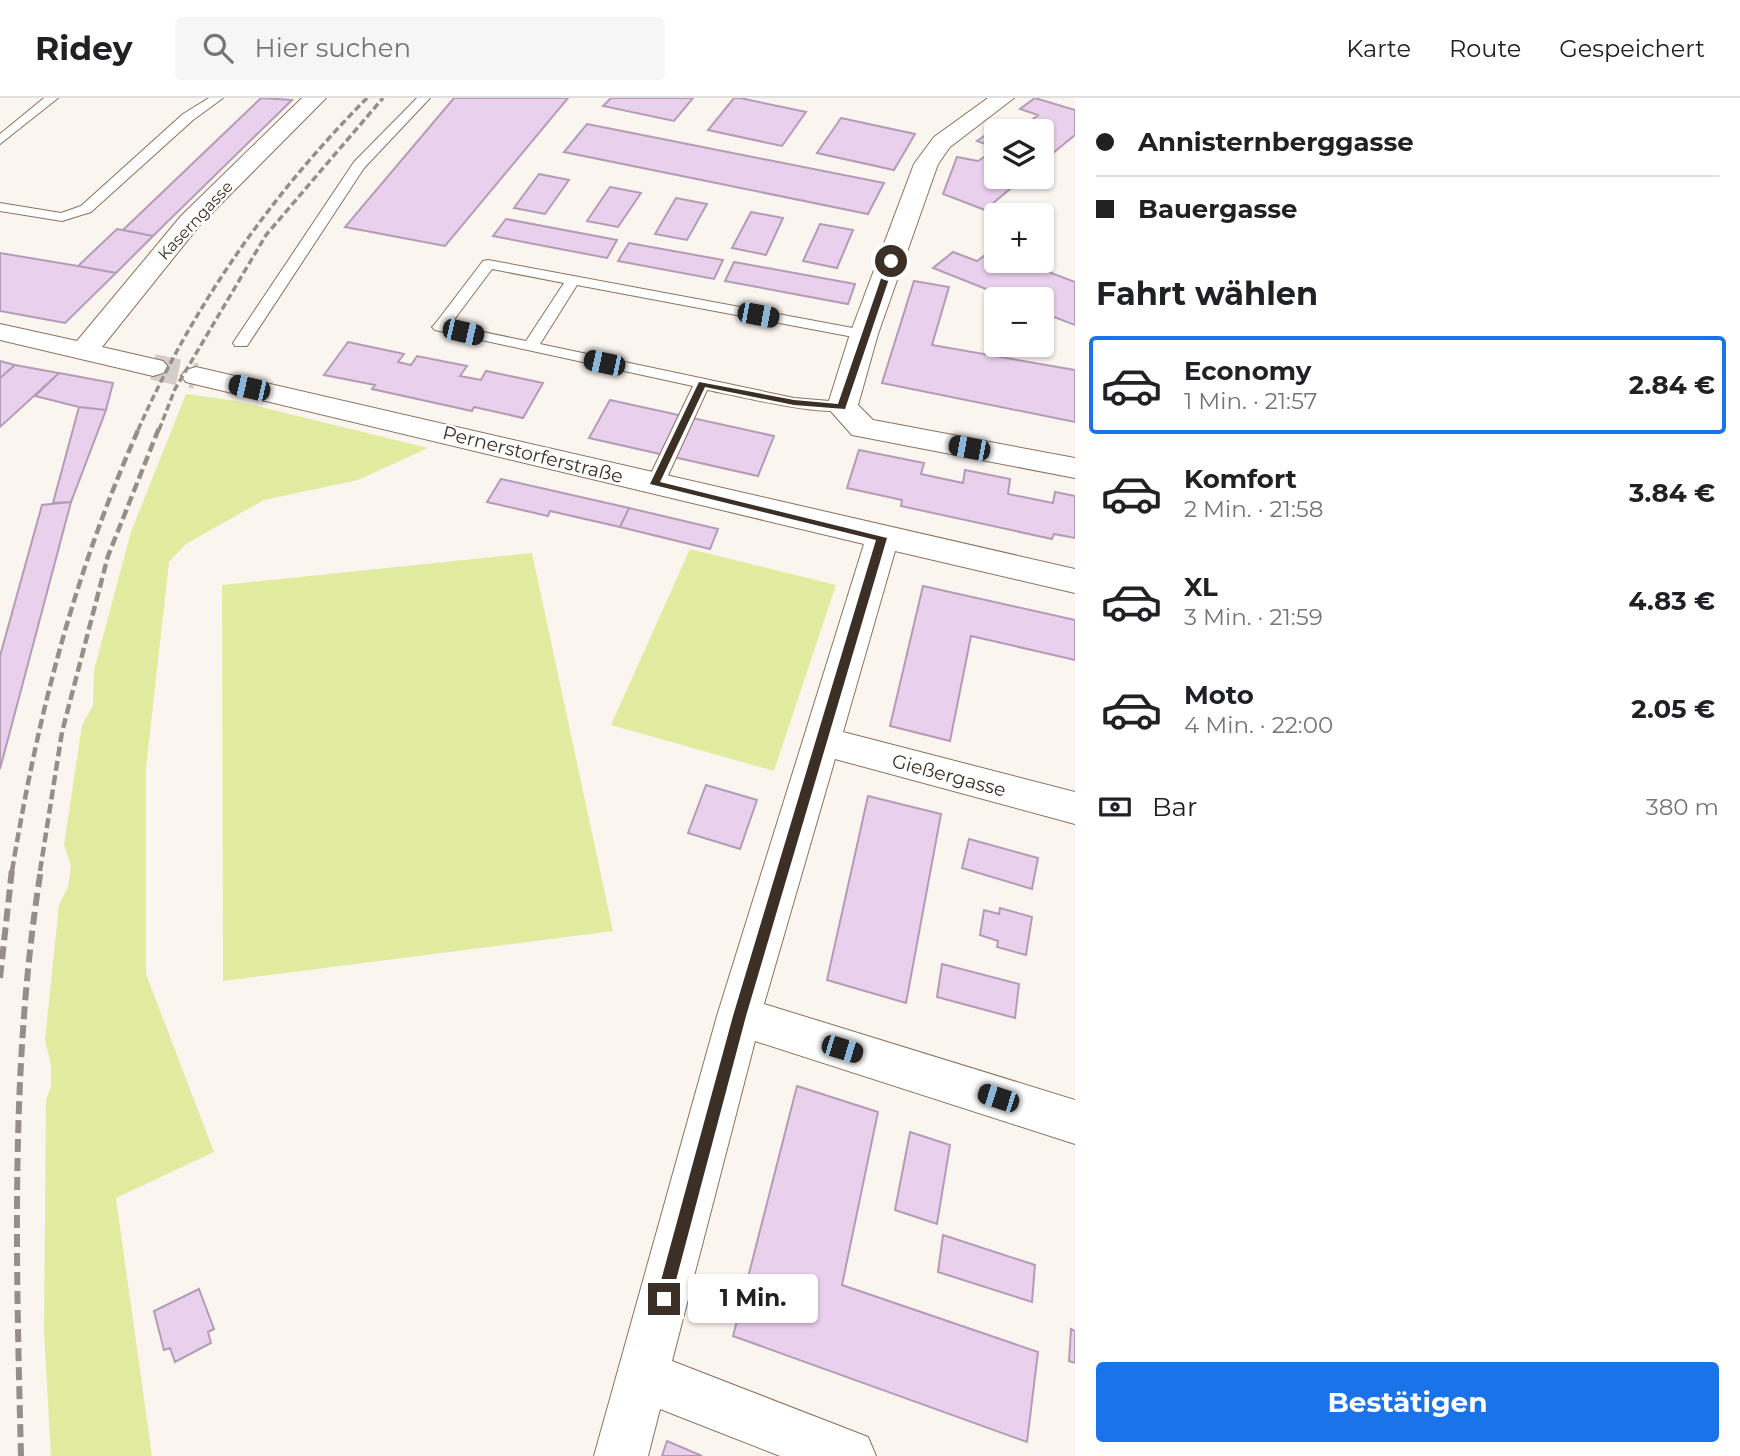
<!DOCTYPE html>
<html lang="de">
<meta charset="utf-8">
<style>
body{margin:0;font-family:Montserrat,sans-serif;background:#f6f6f6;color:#202124;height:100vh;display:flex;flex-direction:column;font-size:26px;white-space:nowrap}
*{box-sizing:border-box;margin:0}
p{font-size:23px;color:#757577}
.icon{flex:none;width:38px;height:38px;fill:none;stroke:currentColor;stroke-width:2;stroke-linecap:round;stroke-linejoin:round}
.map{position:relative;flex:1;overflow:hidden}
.sheet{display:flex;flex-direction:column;background:#fff;width:665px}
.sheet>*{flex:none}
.banner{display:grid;align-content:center;height:154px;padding:0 21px;background:#fff}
.tools{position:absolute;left:984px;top:21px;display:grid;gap:14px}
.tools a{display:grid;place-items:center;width:70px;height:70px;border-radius:7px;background:#fff;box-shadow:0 2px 5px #0004;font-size:35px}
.end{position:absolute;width:32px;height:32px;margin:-16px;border:9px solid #3b2f26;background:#fff;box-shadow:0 0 0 4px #fff}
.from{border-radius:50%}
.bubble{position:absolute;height:49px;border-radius:7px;background:#fff;box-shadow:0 2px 5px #0004;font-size:23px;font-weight:700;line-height:49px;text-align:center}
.car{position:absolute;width:21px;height:42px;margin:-21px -10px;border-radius:9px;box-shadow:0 0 5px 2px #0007;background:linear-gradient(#222 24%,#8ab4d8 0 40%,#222 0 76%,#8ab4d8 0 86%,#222 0)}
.banner b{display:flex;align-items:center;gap:24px;height:66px;font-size:26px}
.banner b+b{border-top:2px solid #e0e0e0}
.banner i{width:18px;height:18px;background:#202124}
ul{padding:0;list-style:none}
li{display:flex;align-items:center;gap:21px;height:98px;margin:0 14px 10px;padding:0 7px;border:4px solid transparent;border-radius:7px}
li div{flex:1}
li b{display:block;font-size:26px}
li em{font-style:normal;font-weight:700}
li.active{border-color:#1a73e8}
li>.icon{width:63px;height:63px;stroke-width:1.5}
h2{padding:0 21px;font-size:32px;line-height:84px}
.pay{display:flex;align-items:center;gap:18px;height:77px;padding:0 21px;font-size:26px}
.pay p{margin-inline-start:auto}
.primary-button{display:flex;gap:14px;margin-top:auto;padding:14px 21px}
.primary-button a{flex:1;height:80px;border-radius:7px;background:#1a73e8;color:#fff;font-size:28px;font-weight:700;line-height:80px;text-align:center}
header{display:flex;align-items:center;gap:42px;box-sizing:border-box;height:98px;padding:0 35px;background:#fff;border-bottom:2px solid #e0e0e0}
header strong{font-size:33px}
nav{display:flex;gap:38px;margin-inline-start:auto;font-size:24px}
.search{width:490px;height:63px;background:#f6f6f6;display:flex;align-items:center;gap:18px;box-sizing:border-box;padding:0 24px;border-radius:7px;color:#757577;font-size:26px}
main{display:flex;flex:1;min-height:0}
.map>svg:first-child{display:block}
</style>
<header>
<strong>Ridey</strong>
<div class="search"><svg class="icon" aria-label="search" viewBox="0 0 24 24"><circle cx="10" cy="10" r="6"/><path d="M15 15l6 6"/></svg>Hier suchen</div>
<nav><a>Karte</a><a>Route</a><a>Gespeichert</a></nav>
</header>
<main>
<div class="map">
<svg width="1075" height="1358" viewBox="0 0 1075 1358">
<rect width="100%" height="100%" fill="#fbf5f0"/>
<path fill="#e1eca0" d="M186,296L237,303L428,350L358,382L264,402L186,446L169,464L146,670V876L214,1054L116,1100L152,1358H51L44,1234L46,1002L51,988V967L45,942L59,807L68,789L71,767L64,747L82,627L93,608L94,572L131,434Z
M690,451L836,487L774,673L611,627Z
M532,455L613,833L223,883L222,487Z"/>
<path fill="#e9d0ec" stroke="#b49cb6" stroke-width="2" d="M261,0L292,2L153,138L123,132Z
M454,0H568L445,148L345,129Z
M611,0H693L674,23L603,8Z
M734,0H740L806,14L782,48L708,32Z
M1035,0L1075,12V37L1041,65V33H996V50L977,43L1004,24L1022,30L1038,17L1020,11Z
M841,20L915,36L894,72L817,55Z
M587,26L884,85L868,116L564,54Z
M996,51V79H1024L985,112L943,96L957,59L978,63Z
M539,76L569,82L545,116L514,110Z
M610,89L641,95L618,129L587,123Z
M676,100L707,106L687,142L655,136Z
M751,114L783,120L766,157L732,150Z
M506,121L617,142L607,160L493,138Z
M820,126L853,132L837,170L803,163Z
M117,131L153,138L116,175L78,168Z
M629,145L723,162L714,181L618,163Z
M992,152L996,154V163H1020L1075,184V227L1041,214V201H1011L933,170L953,154L977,163Z
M0,155L78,168L116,175L65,225L0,213Z
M734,164L855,186L848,206L725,183Z
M914,183L949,189L932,247L1075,272V324L882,285Z
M348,244L404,256L398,264L411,267L417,258L467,268L460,278L481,282L486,273L543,285L523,320L474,309L472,313L372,291L375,287L324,277Z
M0,263L15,267L0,280Z
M15,267L59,275L0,329V280Z
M59,275L113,285L106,312L79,309L35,298Z
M610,302L774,338L758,378L589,340Z
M79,309L106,312L71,404L53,405Z
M859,352L924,365L921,376L963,385L965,372L1010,381L1008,396L1053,405L1055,394L1075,398V440L1054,436L1052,441L901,408L902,402L847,390Z
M501,381L629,410L620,429L550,413L548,418L487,404Z
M71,404L0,671V558L42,407Z
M629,410L718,431L710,451L620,429Z
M923,488L1075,522V562L971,538L950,643L890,628Z
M706,687L757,702L740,751L688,735Z
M868,698L941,716L906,905L827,882Z
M969,741L1038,760L1032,791L962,770Z
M1000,810L1032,819L1026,857L997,849L998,843L980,837L984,812L999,816Z
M942,866L1019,886L1015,920L937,899Z
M797,988L878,1014L842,1187L1038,1254L1027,1344L733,1238Z
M910,1034L950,1047L937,1126L895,1112Z
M943,1137L1035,1167L1032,1204L938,1174Z
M199,1191L214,1231L208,1234L211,1245L175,1264L170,1250L164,1252L154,1213Z
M1071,1231L1075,1233V1265L1069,1263Z
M667,1343L702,1358H662Z"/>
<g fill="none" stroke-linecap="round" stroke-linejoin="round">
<path stroke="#d5cdc8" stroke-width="26" stroke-dasharray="26 13" stroke-linecap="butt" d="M153,269L196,278"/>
<g stroke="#8d725d" stroke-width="2">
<path id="service" d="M44,0H58L0,46V36Z
M209,0H223L193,22L91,114L62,123L0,113V105L61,115L81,108L183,16Z
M417,0H430L364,70L247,248H235L233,245L354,64Z
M488,162L869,233L872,236L869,239L864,241L577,187L540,246L794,300L842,304L850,309C836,323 731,296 707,292L664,386L655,392L649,390L646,386L693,288L435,232L432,229L435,226L483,163ZM492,171L564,185L526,243L450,227Z"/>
</g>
<g stroke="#8d725d" stroke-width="2">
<path id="minor" d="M302,0H326L199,128L102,249L163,263L168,269L163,275L153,278L0,242V226L77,243L181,118Z
M988,0H1014L950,49L938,66L878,236L858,307L873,322L1075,360V380L852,337L827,309L850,236L914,66L934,39Z
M196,269L1075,471V495L895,453L843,634L1075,694V726L835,661L764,906L1075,1002V1046L755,943L672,1263L868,1339L876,1358H780L660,1311L648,1358H594L717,918L864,446L186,284L181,278L186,272Z"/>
</g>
<use href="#service" fill="#fff" fill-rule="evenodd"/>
<use href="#minor" fill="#fff" fill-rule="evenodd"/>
<path stroke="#978e87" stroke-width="3.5" stroke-dasharray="7 3.5" stroke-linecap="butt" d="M138,332C194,206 270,98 367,0
M159,332L175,291L266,137L383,0"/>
<path stroke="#978e87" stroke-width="4.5" stroke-dasharray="10 4.5" stroke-linecap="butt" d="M12,773C38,616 74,476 139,330
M40,773L62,634L108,458L159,330"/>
<path stroke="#978e87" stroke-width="6" stroke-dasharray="13 6" stroke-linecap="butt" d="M0,880L12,771
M21,1358C16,1163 10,964 41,771"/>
</g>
<path fill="#3b2f26" d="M891,161L895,163L845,311L794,307L705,289L660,384L887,440L746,918L671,1201L669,1206L664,1208L659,1206L656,1201L733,918L876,442L650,386L699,284L794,302L838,306L887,163Z"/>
<g text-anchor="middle" stroke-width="5" stroke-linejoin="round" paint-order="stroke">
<g font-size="16" fill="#3b2f26" stroke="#fff">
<text transform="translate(195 122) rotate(-47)" y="6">Kaserngasse</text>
</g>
<g font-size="19" fill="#3b2f26" stroke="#fff">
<text transform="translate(533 356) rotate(14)" y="7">Pernerstorferstraße</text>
<text transform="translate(949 677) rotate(15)" y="7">Gießergasse</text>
</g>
</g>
</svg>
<div class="tools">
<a><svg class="icon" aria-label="layers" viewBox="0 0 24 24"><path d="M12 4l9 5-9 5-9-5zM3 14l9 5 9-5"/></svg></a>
<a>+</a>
<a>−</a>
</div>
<i class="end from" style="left:891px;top:163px"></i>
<i class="end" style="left:664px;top:1201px"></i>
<div class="bubble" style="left:688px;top:1176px;width:130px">1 Min.</div>
<i class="car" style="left:758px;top:217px;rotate:101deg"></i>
<i class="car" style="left:463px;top:234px;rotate:103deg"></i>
<i class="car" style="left:604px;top:265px;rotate:282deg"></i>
<i class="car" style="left:249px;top:290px;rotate:283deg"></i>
<i class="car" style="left:969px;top:350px;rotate:281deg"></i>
<i class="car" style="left:842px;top:951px;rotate:107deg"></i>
<i class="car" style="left:998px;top:1000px;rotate:288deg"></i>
</div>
<section class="sheet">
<div class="banner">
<b><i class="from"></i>Annisternberggasse</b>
<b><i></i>Bauergasse</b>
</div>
<h2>Fahrt wählen</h2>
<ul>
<li class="active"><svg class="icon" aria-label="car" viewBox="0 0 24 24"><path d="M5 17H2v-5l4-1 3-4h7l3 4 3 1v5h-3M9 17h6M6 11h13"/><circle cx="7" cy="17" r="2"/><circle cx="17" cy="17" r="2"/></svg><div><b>Economy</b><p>1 Min. · 21:57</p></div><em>2.84 €</em></li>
<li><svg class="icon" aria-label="car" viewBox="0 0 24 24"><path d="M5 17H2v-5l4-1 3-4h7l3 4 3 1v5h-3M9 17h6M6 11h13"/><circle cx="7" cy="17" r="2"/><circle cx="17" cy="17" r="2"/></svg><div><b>Komfort</b><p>2 Min. · 21:58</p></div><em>3.84 €</em></li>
<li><svg class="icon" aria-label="car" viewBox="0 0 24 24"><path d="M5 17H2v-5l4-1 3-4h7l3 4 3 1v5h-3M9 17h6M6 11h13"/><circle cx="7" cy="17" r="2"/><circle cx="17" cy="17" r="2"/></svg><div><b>XL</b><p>3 Min. · 21:59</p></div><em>4.83 €</em></li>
<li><svg class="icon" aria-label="car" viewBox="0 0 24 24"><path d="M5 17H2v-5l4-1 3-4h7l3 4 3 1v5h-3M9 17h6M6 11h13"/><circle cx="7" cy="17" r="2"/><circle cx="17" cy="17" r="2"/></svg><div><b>Moto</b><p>4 Min. · 22:00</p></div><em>2.05 €</em></li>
</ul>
<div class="pay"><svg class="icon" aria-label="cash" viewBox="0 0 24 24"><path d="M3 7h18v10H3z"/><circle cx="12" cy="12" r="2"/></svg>Bar<p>380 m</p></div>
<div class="primary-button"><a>Bestätigen</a></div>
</section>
</main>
